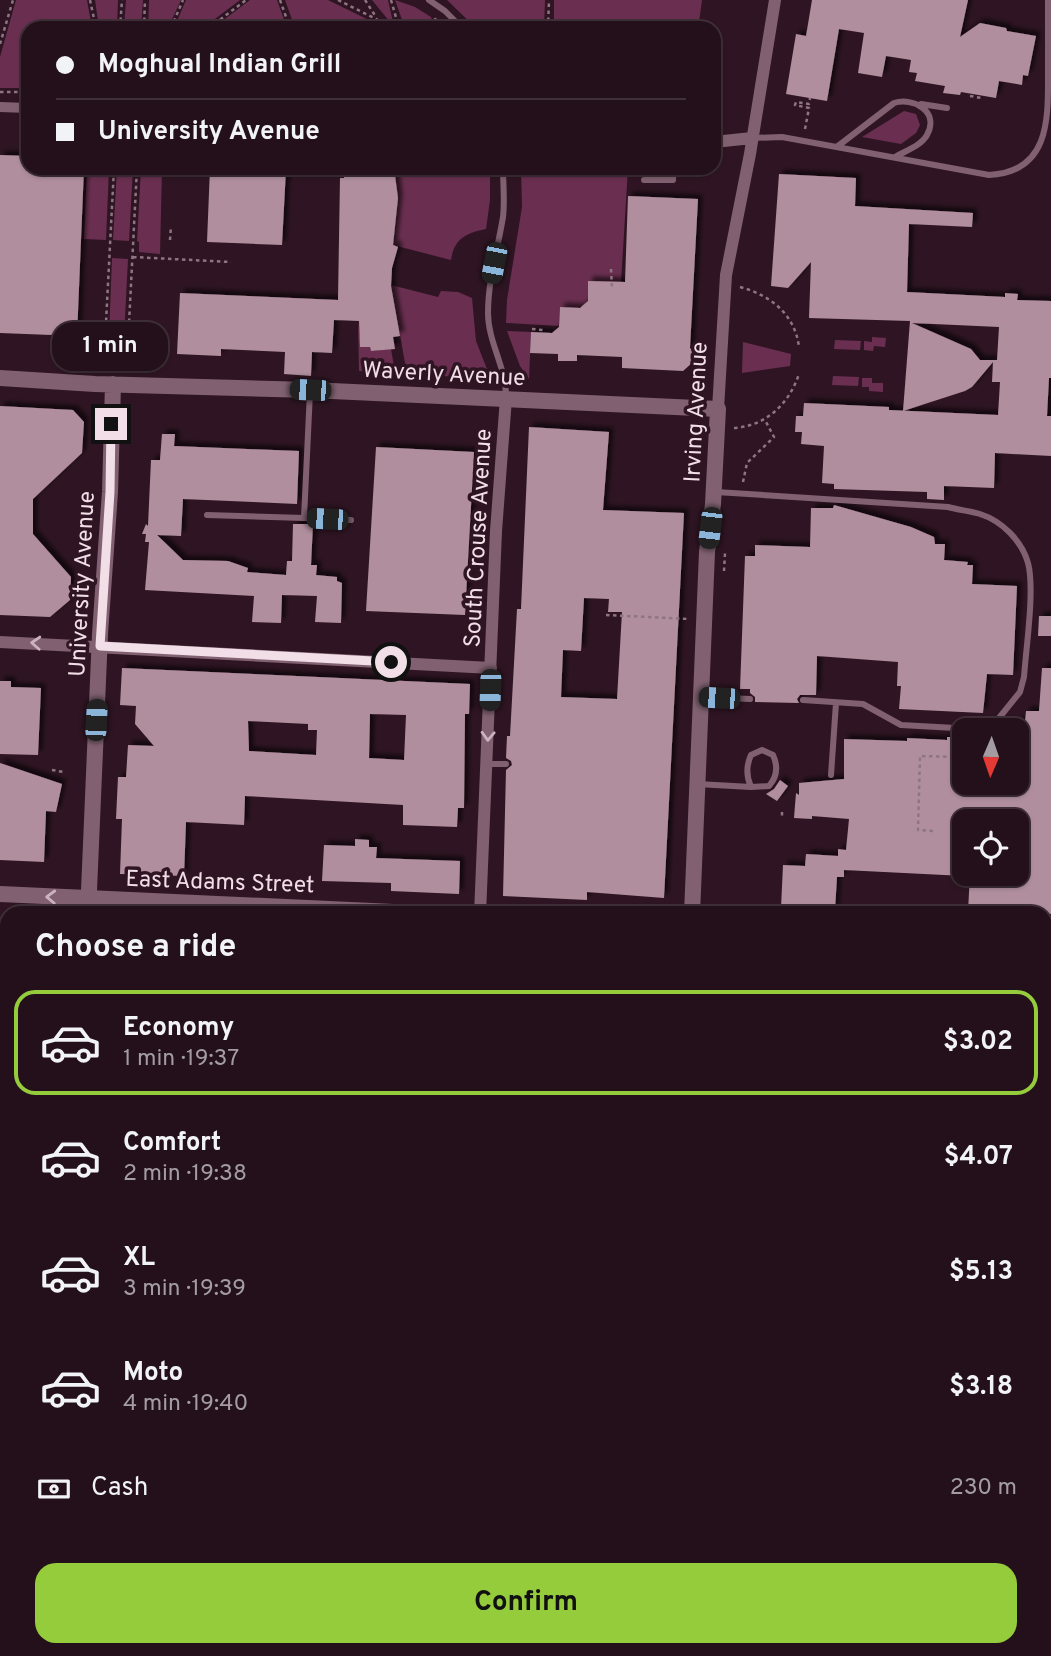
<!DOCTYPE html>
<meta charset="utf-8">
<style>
body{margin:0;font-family:Overpass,sans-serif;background:#2b1923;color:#f1f3f6;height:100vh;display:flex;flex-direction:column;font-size:26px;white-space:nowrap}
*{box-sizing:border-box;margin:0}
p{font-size:23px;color:#a39da2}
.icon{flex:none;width:38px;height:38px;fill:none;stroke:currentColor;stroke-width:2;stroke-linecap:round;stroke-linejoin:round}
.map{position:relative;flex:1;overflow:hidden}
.sheet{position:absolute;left:0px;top:906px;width:1052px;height:751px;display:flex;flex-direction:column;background:#23101a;border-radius:21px 21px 0 0;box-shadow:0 2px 5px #0004,0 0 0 2px #403039}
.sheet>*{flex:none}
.guide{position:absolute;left:21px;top:21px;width:700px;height:154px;border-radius:21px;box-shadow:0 2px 5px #0004,0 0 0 2px #403039;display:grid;align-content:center;height:154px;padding:0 35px;background:#23101a}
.needle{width:46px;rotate:182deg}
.fabs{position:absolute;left:952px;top:718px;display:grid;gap:14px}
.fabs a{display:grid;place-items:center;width:77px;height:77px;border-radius:14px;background:#23101a;box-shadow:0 2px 5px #0004,0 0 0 2px #403039;font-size:35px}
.end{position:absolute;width:32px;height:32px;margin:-16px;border:9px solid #f1dee7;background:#111;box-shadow:0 0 0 4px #111}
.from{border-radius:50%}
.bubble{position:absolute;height:49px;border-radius:21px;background:#23101a;box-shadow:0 2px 5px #0004,0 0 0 2px #403039;font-size:23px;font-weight:700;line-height:49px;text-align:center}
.car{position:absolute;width:21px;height:42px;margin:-21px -10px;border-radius:9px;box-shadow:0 0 5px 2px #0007;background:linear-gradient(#222 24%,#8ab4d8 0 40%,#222 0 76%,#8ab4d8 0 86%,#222 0)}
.guide b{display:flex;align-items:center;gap:24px;height:66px;font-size:26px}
.guide b+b{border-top:2px solid #403039}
.guide i{width:18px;height:18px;background:#f1f3f6}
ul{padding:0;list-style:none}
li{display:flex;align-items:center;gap:21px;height:105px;margin:0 14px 10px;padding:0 21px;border:4px solid transparent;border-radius:21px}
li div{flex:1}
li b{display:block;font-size:26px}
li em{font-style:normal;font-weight:700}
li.active{border-color:#94cc3c}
li>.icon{width:63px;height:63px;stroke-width:1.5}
h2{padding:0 35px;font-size:32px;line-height:84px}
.pay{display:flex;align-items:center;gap:18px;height:77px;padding:0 35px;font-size:26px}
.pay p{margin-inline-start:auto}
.button{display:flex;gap:14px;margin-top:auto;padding:14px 35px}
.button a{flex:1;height:80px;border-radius:21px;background:#94cc3c;color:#111;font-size:28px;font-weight:700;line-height:80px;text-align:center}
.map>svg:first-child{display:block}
</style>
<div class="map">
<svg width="1051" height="1656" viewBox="0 0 1051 1656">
<defs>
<filter id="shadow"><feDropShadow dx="4.5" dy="-4.5" stdDeviation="2" flood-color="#0009"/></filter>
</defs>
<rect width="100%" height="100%" fill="#2f1523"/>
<path fill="#6a2f50" d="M16,0H87L92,28H28V88H0V57Z
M95,0H118L117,28H99Z
M126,0H143L141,28H124Z
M149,0H181L168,28H148Z
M186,0H240L203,28H174Z
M250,0H277L287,28H213Z
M285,0H328L385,28H295Z
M372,0H388L393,22H390Z
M395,0L415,7L431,17L435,28H405Z
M447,0H545L544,28H476Z
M554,0H702L699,22L710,24L709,28H554Z
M904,111L916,114L920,125L916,133L901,144L862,137Z
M87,168H109L106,240L84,239Z
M117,168H133L129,241L113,240Z
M141,168H162L160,254L139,252V242L137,241Z
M394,168H490V200L486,229C466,233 454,239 451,260L393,245L398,198Z
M521,168H602L609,170L628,168L621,282L589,281L588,301L580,308L560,307L559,326L506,323L507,300L522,207Z
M112,258L128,259L124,337L109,336Z
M391,285L438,297L441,291L458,292L472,298L476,341L487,369V375L479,378L407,374Z
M358,321L361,347H370L371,351L391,349L395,372L359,371Z
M507,331L531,332L529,379L520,366Z
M872,337L886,338L885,347L874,346L873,351L864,350V341L872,342Z
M835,340L861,341L860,350L834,349Z
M743,342L791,354L790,366L742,373Z
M833,376L859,377L858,386L832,385Z
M862,378H872V383H883V392L869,391V387H862Z
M1045,1615H1051L1048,1656H1031V1650H1045Z"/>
<path fill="#b08e9e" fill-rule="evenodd" filter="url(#shadow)" d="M812,0H968L960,37L980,23L1006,28L1007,31L1036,36L1028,76L1023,75L1022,85L999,81L996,98L961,92L960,95L943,93L945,86L915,81L917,73L909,72L911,60L886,56L882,77L858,73L864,33L839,29L827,101L786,94L796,34L806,36Z
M0,155L28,156V168H84L77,336L0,333Z
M210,168L286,169L282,245L207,242Z
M379,168H394L398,198L393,245L398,247L392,268L391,286L400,336L393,337L395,349L371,351L370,347H360L359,321L334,320L332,353L312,352L311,376L284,374L285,352L221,349V356L177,354L180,293L338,300L340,178H344V172L372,173Z
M779,174L856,178L855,206L973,213L972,227L909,224L907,292L1005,297V293L1018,294L1017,300L1051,301V378H1049L1047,416H1051V456L995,453L994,488L944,486V500L927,499V492L834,489V484L822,483L824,446L801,444L802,432H795L796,416H803L804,403L889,407V410L998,415L1000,382H992L993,362L972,387L965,391L903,411L910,321L809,318L811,262L788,288L771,286ZM912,323L999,327L997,360H980L971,349Z
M628,196L698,199L690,348L695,352L693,362L683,371L622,368V357L577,355V361H558V354L530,353L531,332L552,333L559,327L560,307L580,308L588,301V281L625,282Z
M0,406L73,410L84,422L82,453L33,499V534L71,577L70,600L50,617L0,615Z
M529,427L609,432L603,510L684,513L664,898L587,892V900L503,896L506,770L512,765L511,761L506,758L507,736H510L517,609H521ZM584,598L609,599L608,612H622L617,699L561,697L563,650L581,651Z
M162,434H175L174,446L299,451L297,504L183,499L181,536L157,535L183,560L228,561L248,568L247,572L286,575L287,561H292L293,524H313L311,565H317L316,575L337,577V581L342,583L341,623L315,622L317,596L282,595L281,623L252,622L254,596L145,590L149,542H145L146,534H142L146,524L148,526L151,460H160Z
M376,447L474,452L465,615L366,611Z
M834,505L911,527L934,537L935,544H945L944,560L968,562L967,565H973L972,584L1017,586L1013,675L987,674L983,713L899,709L901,686H897L898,662L817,656L816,695H800L797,699L799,703L755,702V697L750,693V689H740L745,556H755V545L810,547L811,508H833Z
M1039,616H1051V636H1038Z
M122,668L470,684L469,714H465L464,808H458L457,827L403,825V805L245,796L244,825L186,822L184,876L120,874L122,819H116L118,777H126L128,745L154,746L135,724L136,706L120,705ZM370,714L406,715L404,760L369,758ZM248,721L308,724V730H317L316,755L249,751Z
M1042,668H1051V914L968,912L970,873H1017V821H964V876L844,870V877H837L835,910L781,908L783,865L805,866L806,854L838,856V849L846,850L849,819L812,816V819L794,818L796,793L799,795V783L844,779V739L907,741V738L947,740V737H964V782H1017V721L1025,722L1026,711H1039Z
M0,681H11V687L41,688L38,755L0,754Z
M0,763L62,784L56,812L46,811L44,862L0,860Z
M780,780L788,786L777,801L766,794L774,789Z
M355,839L369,840V847H377L376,858L460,861L459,894L391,891V883L322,881L324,845L355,846Z"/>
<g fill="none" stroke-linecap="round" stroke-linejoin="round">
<path stroke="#8d7682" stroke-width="2.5" stroke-dasharray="3.5 3.5" stroke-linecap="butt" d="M90,0L96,28
M280,0L290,28
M338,0L394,28
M365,0L376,17
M391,0L399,28
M435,18L438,28
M120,28L122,0
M144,28L145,0
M171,28L183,0
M209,28L246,0
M548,28L549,0
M0,44L13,0
M0,92H28
M970,96L982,98
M805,129L809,108L795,105L796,102L809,104L810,98
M170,240L171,226
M133,257L231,262
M611,269L612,288
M740,287C770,295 795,314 799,347
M532,329L543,330
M105,342L114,168
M128,343L137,168
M734,428C766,426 789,404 799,374
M694,437L702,436
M743,482L747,463L774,437L765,420
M724,571L725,553
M606,615L689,619
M52,770L64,772
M782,812V816
M933,831L918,830L920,756L960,757
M768,1650V1656
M851,1656L857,1653
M890,1656V1650
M1029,1656V1650"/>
<path stroke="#816171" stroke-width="6" d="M429,0L445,11L462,28
M921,104L947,108
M752,138L782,137L989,175C1051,172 1048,117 1048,71C1048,47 1048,24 1048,0
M838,146L894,103C913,97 940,111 927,135C921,146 905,151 895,157
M503,168C503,184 505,201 503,217C498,248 488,280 488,313C488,342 506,367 506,396
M644,180H673V168
M716,492L948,507C959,510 970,511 980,514C1002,521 1022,541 1028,563C1035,589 1026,648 1024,677L1020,692L999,718L990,725L973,729L901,725L863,704L803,700
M207,515L304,518L310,392
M304,518L351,520
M703,697L750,699
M762,750L773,755C778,766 777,777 769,786L751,787C746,776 746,766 751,755Z
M487,764H506
M831,775L836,703
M697,784L751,787
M0,1390L7,1391
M786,1650L787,1656
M596,1652V1650
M258,1656V1650
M837,1656V1650"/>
<path stroke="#816171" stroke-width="10" d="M0,107L28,108"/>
<path stroke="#816171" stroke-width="12" d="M714,142L752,138
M718,409L726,275L750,154L775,0
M0,642L491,668
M480,914L496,531L506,398
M0,1546H7
M1045,1591H1051
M440,1656V1650"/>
<path stroke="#816171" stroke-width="16" d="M0,378L95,384L310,390L718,409L713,504L707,552L692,914
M0,894L437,914
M88,914L100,634L110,492L113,384
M1045,938H1051
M0,1265L7,1266
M1045,1318H1051
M47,1656V1650
M651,1656V1650"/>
</g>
<defs><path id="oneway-chevron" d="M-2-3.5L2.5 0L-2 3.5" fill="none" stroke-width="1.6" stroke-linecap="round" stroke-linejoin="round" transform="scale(1.75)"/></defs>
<g stroke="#cab2be">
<use href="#oneway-chevron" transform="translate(36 643) rotate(-177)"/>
<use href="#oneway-chevron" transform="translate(488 736) rotate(92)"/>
<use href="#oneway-chevron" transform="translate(51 897) rotate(-178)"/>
</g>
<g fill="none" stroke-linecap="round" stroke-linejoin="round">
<path stroke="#f1dee7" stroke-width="9" d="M111,424L110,492L100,646L391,662"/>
</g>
<g text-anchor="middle" stroke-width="7" stroke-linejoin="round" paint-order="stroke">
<g font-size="23" fill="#f1dee7" stroke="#2f1523">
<text transform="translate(444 373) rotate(3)" y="8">Waverly Avenue</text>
<text transform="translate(695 412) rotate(-87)" y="8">Irving Avenue</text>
<text transform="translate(477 538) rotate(-87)" y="8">South Crouse Avenue</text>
<text transform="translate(81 584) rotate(-87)" y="8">University Avenue</text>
<text transform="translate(220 881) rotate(2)" y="8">East Adams Street</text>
</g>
</g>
</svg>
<div class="fabs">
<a><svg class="needle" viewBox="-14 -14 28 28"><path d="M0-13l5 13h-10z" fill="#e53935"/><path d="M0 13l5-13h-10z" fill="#a39da2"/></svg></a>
<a><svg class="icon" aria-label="locate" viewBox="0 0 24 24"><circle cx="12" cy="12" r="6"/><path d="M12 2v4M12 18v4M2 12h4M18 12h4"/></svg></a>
</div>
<i class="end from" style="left:391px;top:662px"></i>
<i class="end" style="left:111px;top:424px"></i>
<div class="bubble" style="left:52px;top:322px;width:116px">1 min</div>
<i class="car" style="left:494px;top:263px;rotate:191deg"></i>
<i class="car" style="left:310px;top:390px;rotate:272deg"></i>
<i class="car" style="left:327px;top:519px;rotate:273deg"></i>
<i class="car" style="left:710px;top:528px;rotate:187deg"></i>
<i class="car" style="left:490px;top:690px;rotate:182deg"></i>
<i class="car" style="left:719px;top:698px;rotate:273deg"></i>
<i class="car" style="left:96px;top:720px;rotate:3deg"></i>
<div class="guide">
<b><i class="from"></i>Moghual Indian Grill</b>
<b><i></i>University Avenue</b>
</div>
<section class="sheet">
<h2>Choose a ride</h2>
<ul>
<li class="active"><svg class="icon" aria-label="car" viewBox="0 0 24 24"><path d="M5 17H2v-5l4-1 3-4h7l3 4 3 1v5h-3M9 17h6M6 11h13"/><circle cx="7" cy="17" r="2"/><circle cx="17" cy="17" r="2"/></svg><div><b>Economy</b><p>1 min · 19:37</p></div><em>$3.02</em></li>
<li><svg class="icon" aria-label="car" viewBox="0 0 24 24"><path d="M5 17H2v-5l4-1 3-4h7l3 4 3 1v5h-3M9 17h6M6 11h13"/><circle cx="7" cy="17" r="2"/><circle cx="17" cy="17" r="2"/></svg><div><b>Comfort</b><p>2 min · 19:38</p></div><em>$4.07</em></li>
<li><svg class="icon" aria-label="car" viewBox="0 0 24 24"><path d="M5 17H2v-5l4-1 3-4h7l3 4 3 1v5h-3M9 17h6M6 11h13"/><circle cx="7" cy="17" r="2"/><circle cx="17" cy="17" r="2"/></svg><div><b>XL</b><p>3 min · 19:39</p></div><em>$5.13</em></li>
<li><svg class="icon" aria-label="car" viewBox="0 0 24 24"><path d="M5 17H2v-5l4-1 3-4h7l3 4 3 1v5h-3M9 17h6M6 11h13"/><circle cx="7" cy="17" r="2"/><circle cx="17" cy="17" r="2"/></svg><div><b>Moto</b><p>4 min · 19:40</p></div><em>$3.18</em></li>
</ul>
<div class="pay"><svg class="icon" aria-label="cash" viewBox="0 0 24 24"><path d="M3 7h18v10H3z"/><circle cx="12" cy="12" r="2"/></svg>Cash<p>230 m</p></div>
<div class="button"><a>Confirm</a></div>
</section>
</div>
